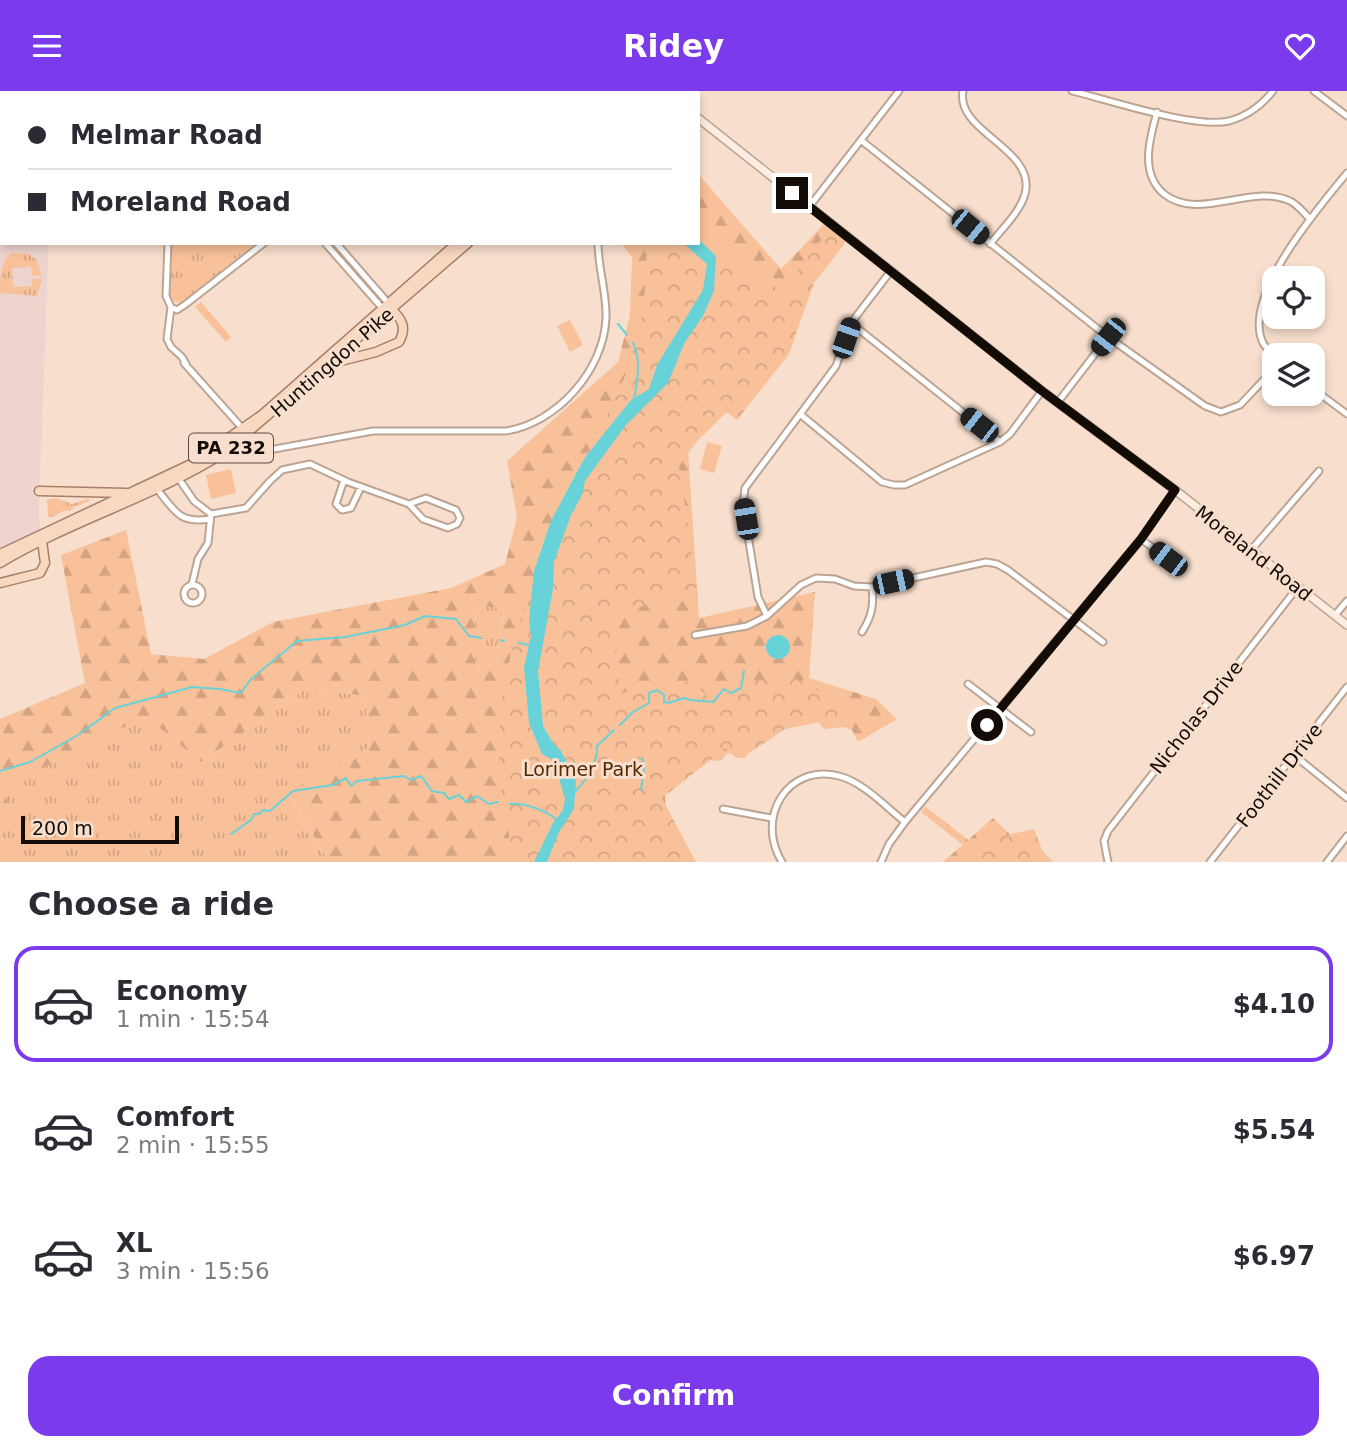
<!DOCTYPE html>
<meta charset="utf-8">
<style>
body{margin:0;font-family:"DejaVu Sans",sans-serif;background:#f7f7f7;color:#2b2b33;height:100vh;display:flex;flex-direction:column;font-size:26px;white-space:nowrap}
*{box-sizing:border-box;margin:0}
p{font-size:23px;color:#7c7c81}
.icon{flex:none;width:38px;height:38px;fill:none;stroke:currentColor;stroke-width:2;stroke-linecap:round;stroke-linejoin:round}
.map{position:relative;height:771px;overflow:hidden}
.sheet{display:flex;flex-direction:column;background:#fff;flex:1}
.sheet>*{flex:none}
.banner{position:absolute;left:0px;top:0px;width:700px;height:154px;box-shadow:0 4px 10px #0003;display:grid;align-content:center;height:154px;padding:0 28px;background:#fff}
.controls{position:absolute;left:1262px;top:175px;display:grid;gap:14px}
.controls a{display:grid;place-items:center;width:63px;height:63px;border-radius:14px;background:#fff;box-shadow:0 4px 10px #0003;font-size:35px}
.scale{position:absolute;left:21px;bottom:18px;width:158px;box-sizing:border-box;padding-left:7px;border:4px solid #130b06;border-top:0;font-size:19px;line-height:24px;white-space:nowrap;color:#130b06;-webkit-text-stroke:5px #f8dfcd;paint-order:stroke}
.end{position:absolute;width:32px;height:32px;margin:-16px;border:9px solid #130b06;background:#fff;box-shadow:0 0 0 4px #fff}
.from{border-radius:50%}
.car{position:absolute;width:21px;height:42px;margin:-21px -10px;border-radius:9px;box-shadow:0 0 5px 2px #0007;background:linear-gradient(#222 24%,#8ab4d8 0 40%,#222 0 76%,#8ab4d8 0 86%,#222 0)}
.banner b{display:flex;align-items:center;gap:24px;height:66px;font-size:26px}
.banner b+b{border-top:2px solid #e1e1e2}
.banner i{width:18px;height:18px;background:#2b2b33}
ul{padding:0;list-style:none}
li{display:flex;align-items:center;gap:21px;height:116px;margin:0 14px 10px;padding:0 14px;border:4px solid transparent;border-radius:21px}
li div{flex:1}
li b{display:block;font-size:26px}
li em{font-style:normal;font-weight:700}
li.selected{border-color:#7c3aed}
li>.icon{width:63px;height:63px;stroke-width:1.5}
h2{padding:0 28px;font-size:32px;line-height:84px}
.cta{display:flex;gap:14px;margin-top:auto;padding:14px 28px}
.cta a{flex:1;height:80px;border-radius:21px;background:#7c3aed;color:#fff;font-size:28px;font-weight:700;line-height:80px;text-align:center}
header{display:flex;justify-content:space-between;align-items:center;height:91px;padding:0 28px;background:#7c3aed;color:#fff;font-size:32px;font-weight:700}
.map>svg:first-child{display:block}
</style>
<header><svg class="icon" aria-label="menu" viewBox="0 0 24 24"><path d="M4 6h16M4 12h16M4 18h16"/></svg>Ridey<svg class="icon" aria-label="heart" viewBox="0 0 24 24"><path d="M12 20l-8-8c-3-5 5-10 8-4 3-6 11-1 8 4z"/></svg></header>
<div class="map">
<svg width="1347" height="771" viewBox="0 0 1347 771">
<defs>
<pattern id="grass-tufts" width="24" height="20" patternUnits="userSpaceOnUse" patternTransform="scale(1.75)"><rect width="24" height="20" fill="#f8c199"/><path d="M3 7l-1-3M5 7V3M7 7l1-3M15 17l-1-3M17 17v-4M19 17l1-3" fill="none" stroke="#d4a482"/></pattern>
<pattern id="forest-firs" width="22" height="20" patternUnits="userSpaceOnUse" patternTransform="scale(1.75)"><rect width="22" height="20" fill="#f8c199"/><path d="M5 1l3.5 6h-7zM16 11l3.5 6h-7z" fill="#d4a482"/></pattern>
<pattern id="park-crowns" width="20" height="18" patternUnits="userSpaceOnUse" patternTransform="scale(1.75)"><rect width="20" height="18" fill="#f8c199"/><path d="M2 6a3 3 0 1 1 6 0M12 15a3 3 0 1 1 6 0" fill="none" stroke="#d4a482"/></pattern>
</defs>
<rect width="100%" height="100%" fill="#f8dfcd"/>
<path fill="#eed4cf" d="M0,77L2,152H48V172L39,412L40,443L0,463Z"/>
<path fill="url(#grass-tufts)" d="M172,152H256L181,212L172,210L170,205Z
M11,162L28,163L37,169L42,184L32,185L31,176L12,177L13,196L32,195V188H42L37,205L0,202C0,187 0,171 11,162Z
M201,211L231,246L226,251L195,216Z
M56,407L72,413L88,408L90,410L74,416L71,420H63L53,426H48L47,409Z
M477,515L504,516L496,575L478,579L471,557Z
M307,597L365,605L369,657L288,702L329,771H0V722L11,717L1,698L146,624L201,671Z"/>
<path fill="url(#forest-firs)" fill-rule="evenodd" d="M698,83L781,178L824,133L844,149L808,192L770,279L688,359L699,527L815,501L809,587L876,608L897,628L858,651L852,639L844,636L824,638L817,629C789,635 763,643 745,667H737L730,662L725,664L722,669L713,670L706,664L665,699C663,727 682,748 696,771L539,593L703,225L698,148Z
M621,152H683L697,163L594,357L586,365C561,408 539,451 531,500L534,771H329L288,701L369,657L365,605L307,597L201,671L146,625L2,698L12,718L0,722V628L85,592L61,464L126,439L151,563L204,568L273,531L451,497L505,473L517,427L507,370L618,271L630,224L632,166ZM477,515L504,517L496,574L478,579L471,557Z
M993,727L1039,771H943Z"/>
<path fill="url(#park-crowns)" d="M698,137L736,174L787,203L800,176L830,138L846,151L814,192L789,263L737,329L721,317L679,375L697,496L612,526L621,602L692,590L715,613L749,590L793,586L854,619L850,629L825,630L785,638L751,661L726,657L662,707L696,771H515C506,731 498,691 499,650C500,566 542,459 578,383C591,354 608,326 620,297C641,251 647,202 647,152H698Z
M926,716L972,752L1034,738L1042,759L1053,771H958L968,758L921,721Z"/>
<path fill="#f8c199" d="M570,229L583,254L570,261L557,235Z
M707,351L722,355L714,382L700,378Z
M231,378L236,402L211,408L206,384Z"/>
<path fill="#68d2d9" d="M698,148L716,165L714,200L703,225L685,251L668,292L626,334L585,390L582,404L571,424L554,471L553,498L538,580L543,635L553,652L561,660L576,690L574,718L559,741L547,771H534L553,732L563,719L565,708L557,680L551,668L542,663L529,632L524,576L531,545L529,528L534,480L551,430L579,377L586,365L631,309L649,298L657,274L703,199L707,173L683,152H698Z
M766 556a12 12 0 1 1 24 0a12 12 0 1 1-24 0Z"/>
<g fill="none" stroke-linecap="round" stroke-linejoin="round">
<path stroke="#68d2d9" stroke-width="2" d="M384,0L386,2
M545,0L546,2
M618,233L627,244
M633,252C642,271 637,289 634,309
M500,549L504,550
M519,552L532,555
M620,634L633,621L649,612V602L657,599L664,604V611L668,612L684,607L690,609L713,611L724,598L731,602L741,597L744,580
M0,680L30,671L78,644L115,617L192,596L220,598L241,602L250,589L297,550L345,546L405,534L425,525L456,528L469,545L481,547
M641,699L644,678L642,667
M575,701C587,688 598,673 597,655L614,639
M510,713C524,711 547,720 557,729
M231,743L251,729L254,723H259L263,719L270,720L293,700L333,694L346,687L351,695L357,690L404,685L411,689L421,685L432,700L444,702L449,708L459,704L466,711L477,705L489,713L498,711"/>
<g stroke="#bca493" stroke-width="9">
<path id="street" d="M963,0C955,41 1037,58 1025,103C1020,121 1002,138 990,153
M1072,0C1109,9 1195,38 1229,30C1248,25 1261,15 1273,0
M1314,0L1347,25
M1157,21C1150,47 1139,82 1164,103C1199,131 1252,92 1290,110C1297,113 1304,122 1310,128
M862,50L1108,246L1205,315L1221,321L1240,314L1274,278
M809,116L899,0
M168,152L166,205L171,216L167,248L171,256L182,266L186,273
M325,152L383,218
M336,152L389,213
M171,216L177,219L186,213L264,152
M851,232L1000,351
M1274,265C1271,261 1265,256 1263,252C1241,206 1319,116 1347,82
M184,272L243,338
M1312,297L1347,323
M1058,311L1108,246
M800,323L882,391L894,394H905L1000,351L1010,343L1042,300
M223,363H247L373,340H506C557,332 604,279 606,227C607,203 598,177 598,152
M179,388L194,410L211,423L246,417L270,390L282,379L310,373L348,391L409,413
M344,389L336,413L342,419L351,417L361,396
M157,398C175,420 179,433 210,428
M426,407L456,419L460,427L457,433L448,437L423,428L409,413Z
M1141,448L1168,468
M1251,459L1319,380
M192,493L198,468L208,452L211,423
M184 503a9 9 0 1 1 18 0a9 9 0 1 1-18 0Z
M1335,524L1347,510
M767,525L758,506L743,414L745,397L836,275L851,232L890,181
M862,541C872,525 874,514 872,496
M695,544L747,535L767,525L801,494L816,487L835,488L854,495L872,496L986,471L997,473L1008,479L1103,551
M968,593L1031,641
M1295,665L1347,707
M723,718L771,727
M782,771C755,727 787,672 839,685C863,691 886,716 905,731
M881,771L889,753L905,731L1141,448L1175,399
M1108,771L1104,750L1108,740L1297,497
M1210,771L1347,596
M1327,771L1347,745"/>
</g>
<g stroke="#bca493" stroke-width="10">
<path id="secondary" d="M665,0L667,2
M698,27L1042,300L1175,399L1347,534"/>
</g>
<g stroke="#a67f66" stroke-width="11">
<path id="primary" d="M631,2L633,0
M641,2L644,0
M333,272L376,261L399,251C407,237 402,228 392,219
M39,400L126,402
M0,463L191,373L263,323L457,152
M0,472C72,429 154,406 225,361L468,152
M0,492L40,482L45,472L42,450"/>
</g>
<use href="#street" stroke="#fff" stroke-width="5"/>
<use href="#secondary" stroke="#fcece1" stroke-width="7"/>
<use href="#primary" stroke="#f9d8c2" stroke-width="8"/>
<g stroke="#695b51" stroke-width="4.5">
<path id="rail" d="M92,2L98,0
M0,25L2,24"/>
</g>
<use href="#rail" stroke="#f8dfcd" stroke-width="2" stroke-dasharray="5" stroke-linecap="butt"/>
</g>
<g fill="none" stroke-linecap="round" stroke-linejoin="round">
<path stroke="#130b06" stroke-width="9" d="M792,102L1042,300L1175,399L1141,448L987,634"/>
</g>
<g text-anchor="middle" stroke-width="6" stroke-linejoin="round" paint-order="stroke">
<rect fill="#f8dfcd" stroke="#584b42" stroke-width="2" x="189" y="342.5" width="84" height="29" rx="5"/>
<g font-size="18" font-weight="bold" fill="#130b06">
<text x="231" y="363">PA 232</text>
</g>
<g font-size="19" fill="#130b06" stroke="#f8dfcd">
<text transform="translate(332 271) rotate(-41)" y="7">Huntingdon Pike</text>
<text transform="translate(1254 462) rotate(38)" y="7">Moreland Road</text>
<text transform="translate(1196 626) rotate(-52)" y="7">Nicholas Drive</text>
<text transform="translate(1279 684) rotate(-52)" y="7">Foothill Drive</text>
</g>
<g font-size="19" fill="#512801" stroke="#f8dfcd">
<text x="583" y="685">Lorimer Park</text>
</g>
</g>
</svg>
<div class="controls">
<a><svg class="icon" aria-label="locate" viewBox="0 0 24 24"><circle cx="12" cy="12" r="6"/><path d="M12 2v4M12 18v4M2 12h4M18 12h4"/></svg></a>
<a><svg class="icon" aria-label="layers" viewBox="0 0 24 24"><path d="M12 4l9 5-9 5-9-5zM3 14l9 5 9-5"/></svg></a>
</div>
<div class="scale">200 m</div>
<i class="end from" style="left:987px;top:634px"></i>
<i class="end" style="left:792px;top:102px"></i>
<i class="car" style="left:970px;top:136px;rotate:129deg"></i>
<i class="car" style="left:1108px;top:246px;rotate:218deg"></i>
<i class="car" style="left:846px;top:247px;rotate:19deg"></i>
<i class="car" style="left:979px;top:334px;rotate:308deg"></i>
<i class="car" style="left:746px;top:428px;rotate:351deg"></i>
<i class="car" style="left:1168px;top:468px;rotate:307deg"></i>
<i class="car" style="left:893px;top:491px;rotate:78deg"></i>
<div class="banner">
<b><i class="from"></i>Melmar Road</b>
<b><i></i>Moreland Road</b>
</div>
</div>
<section class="sheet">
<h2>Choose a ride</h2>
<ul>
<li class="selected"><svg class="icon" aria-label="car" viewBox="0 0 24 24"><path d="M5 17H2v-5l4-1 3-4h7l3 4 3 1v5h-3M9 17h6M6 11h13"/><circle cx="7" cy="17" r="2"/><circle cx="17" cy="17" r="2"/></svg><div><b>Economy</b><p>1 min · 15:54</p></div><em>$4.10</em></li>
<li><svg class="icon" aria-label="car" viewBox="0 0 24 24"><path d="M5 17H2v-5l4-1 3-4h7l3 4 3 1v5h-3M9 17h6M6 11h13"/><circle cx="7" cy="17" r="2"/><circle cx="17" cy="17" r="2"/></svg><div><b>Comfort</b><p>2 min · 15:55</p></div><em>$5.54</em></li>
<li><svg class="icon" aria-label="car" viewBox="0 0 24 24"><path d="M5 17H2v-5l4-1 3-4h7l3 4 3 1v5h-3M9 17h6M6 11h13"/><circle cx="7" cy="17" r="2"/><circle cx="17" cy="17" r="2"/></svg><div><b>XL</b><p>3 min · 15:56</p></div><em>$6.97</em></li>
</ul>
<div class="cta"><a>Confirm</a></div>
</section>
